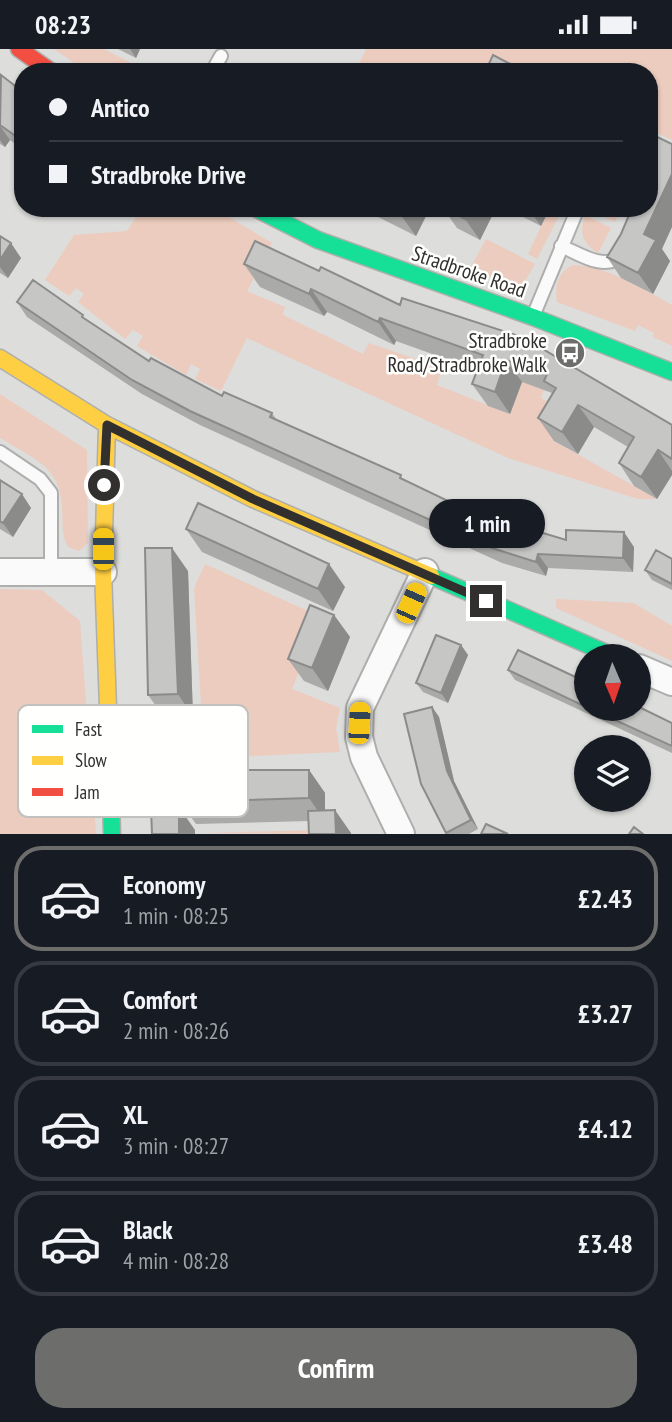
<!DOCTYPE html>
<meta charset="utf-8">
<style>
body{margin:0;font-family:"PT Sans Narrow",sans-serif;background:#242831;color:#f1f3f6;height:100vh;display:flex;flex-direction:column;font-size:26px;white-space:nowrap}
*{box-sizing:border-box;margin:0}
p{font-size:23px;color:#9ea1a6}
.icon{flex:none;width:38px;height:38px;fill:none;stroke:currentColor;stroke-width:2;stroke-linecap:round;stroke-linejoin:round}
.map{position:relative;height:785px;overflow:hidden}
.details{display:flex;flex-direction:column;background:#171b24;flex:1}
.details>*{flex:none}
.guide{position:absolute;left:14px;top:14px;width:644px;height:154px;border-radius:28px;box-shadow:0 2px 5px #0004;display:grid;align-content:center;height:154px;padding:0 35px;background:#171b24}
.needle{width:46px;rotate:178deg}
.fabs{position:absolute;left:574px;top:595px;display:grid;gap:14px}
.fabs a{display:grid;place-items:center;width:77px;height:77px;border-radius:50%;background:#171b24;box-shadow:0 2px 5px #0004;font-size:35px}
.end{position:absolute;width:32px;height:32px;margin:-16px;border:9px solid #31302f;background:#fff;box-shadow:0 0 0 4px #fff}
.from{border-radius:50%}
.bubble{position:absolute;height:49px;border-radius:24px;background:#171b24;box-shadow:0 2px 5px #0004;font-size:23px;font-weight:700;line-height:49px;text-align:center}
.car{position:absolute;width:21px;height:42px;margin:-21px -10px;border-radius:9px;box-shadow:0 0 5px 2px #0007;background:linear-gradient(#f5c518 24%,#345 0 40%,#f5c518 0 76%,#345 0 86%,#f5c518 0)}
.guide b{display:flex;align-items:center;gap:24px;height:66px;font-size:26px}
.guide b+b{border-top:2px solid #363941}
.guide i{width:18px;height:18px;background:#f1f3f6}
ul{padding:12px 0 0;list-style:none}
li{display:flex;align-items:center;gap:21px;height:105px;margin:0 14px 10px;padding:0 21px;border:4px solid #363941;border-radius:28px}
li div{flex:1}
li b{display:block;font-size:26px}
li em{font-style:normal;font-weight:700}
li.selected{border-color:#6d6d6c}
li>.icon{width:63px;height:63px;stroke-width:1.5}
.cta{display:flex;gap:14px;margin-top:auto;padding:14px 35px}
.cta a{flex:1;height:80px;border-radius:28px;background:#6d6d6c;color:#fff;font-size:28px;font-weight:700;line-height:80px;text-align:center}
.status{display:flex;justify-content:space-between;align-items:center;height:49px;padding:0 35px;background:#171b24;direction:ltr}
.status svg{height:19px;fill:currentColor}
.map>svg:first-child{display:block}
</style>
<div class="status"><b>08:23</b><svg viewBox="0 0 49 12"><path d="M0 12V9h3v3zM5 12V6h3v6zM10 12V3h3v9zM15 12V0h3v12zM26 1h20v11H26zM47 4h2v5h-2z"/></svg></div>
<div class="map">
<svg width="672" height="785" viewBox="0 0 672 785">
<rect width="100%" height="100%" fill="#dddddc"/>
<path fill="#ecccbe" d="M54,0H104L149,23H87Z
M366,0H672V91L649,80V23H529L510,13L505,23H355Z
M142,159H214L272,194L247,242L285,258L283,266L363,305L369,294L442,319L437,336L510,365L522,333L544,341L541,349L569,365L554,392L657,450H638L508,409L247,289L221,342L195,330L200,320L191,315L186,326L137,297L143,287L133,281L125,290L78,253L84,245L76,239L69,247L45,231L74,186L127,182Z
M550,159H563L537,210L528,205Z
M593,159H622L615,173L592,162Z
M585,166L611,179L598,204C582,193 579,185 585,166Z
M486,190L535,215L524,234L517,237L470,220Z
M573,216C609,218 642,239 672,256V297L653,288L654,284L638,276L635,282L557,253C554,237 558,223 573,216Z
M0,345L87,401L88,494L79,502L68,498C61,486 63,473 62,459C61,417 32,409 0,389Z
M205,515L321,568L292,640L340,659L336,679L340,703L145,712L144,674L202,673L194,539Z
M0,540L42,541L80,572L96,785H0Z
M556,550L634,554L672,577V612L556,559Z
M318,781L319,785L202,784Z"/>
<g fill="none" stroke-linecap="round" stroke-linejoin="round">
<g stroke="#aeaead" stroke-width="16">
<path id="lane" d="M212,23L221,7
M561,197C580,205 603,222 622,207
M534,265L578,159
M0,403L40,430L51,444V522"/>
</g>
<g stroke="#aeaead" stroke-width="30">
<path id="street" d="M0,523H103
M639,619L672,633
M401,785L364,708L359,688L360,659L425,523"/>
</g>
<g stroke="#aeaead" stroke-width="19">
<path id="fast" d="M255,159L318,191L533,268L672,323
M431,527L613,607
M109,685L112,785"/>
</g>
<g stroke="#aeaead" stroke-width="19">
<path id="slow" d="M0,309L107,376L253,450L431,527
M107,376L103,523L109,685"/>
</g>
<g stroke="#aeaead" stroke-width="19">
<path id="jam" d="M19,0L52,23"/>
</g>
<use href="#lane" stroke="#fafafa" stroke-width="12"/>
<use href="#street" stroke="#fafafa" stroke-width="26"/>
<use href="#fast" stroke="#16e098" stroke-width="16"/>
<use href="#slow" stroke="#ffcf43" stroke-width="16"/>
<use href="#jam" stroke="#f24e42" stroke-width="16"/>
</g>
<path fill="#aaaaa9" d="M118,0H140L136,9Z
M0,27L23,43V100L10,91L5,98L0,95Z
M360,159H426L428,163L416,187Z
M443,159H496L480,191L457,179Z
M505,159H550L541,177Z
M631,159H649L662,200L670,212L653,245L621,229L607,208L621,185L632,160Z
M0,187L21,209L8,229L0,224Z
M244,215L319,222L400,256L537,293L541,299L672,376V426L657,450L634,437L619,414L628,398L594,378L578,405L554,392L538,369L552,344L522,333L510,365L488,357L472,335L477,321L396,292L394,296L327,263L324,267L260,238Z
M17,253L87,272L149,312L222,347L272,364L276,370L496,475L566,491L634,498L633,523L548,519L546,527L502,514L200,376L142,345L27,268Z
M0,431L31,459L13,488L0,480Z
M186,480L345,538L333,562L202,503Z
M672,510V541L652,531L645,521Z
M188,522L193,668H164L148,646Z
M334,566L350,588L328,642L304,632L288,610Z
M461,596L468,606L448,654L423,643L416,634Z
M508,621L586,633V660H639L672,674V704L515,631Z
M432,658L439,668L454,732L478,780L469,785H447L421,735Z
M309,721L325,744V761L351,784V785H309V772L196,775L180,753Z"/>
<path fill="#8b8b8a" d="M130,0H140L136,9Z
M0,77L10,91L5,98L0,91Z
M672,125V178L662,200L670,212L653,245L638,224L644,185Z
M403,159H426L428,163L416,187L400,165Z
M470,159H496L480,191L465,170Z
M528,159H550L541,177Z
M11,194L21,209L8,229L0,218V211Z
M311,240L327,263L324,267L309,245Z
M380,269L396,292L394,296L378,273Z
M506,311L522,333L510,365L495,343Z
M578,356L594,378L578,405L562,383Z
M658,401L672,422V426L657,450L641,428Z
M22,445L31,459L13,488L3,474Z
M624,483L634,498L633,523L623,509Z
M172,499L188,522L193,668L178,645Z
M538,505L548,519L546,527L536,513Z
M329,515L345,538L333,562L318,540Z
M334,566L350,588L328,642L312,619Z
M461,596L468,606L448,654L441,644Z
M432,658L439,668L454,732L478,780L471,771L447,722Z
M309,721L325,744V772L309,749Z
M179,758L195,781V785H179Z
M335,761L351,784V785H336Z"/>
<path fill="#c6c6c5" stroke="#8b8b8a" stroke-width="2" d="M493,6L526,23H485Z
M1,26L23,43V54L22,56L23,57V92L0,76Z
M649,84L672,95V125L644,185L656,191L638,224L607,208L621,185L632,159H649Z
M389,159H403L400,165Z
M445,159H470L465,170Z
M0,187L11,194L0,211Z
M255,192L319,222L321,218L400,256L402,249L537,293L536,296L672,376V410L658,401L641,428L619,414L634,388L578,356L562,383L538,369L556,339L544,332L547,325L506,311L495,343L472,335L483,306L380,269L378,273L311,240L309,245L244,215Z
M33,231L83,266L82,268L149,312L151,309L222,347L224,343L272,364L270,368L401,426L400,429L496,475L497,470L566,491V481L624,483L623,509L538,505L536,513L492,499L190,362L132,331L17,253Z
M0,431L22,445L3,474L0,472Z
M198,454L329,515L318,540L186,480Z
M145,499H172L178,645L148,646Z
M656,501L672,510V535L645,521Z
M310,556L334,566L312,619L288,610Z
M436,586L461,596L441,644L416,634Z
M518,601L586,633V658L508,621Z
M432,658L447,722L471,771L446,784L421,735L404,665Z
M639,658L672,674V697L591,660H639Z
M248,721H309V749L180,753L178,728L248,724Z
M179,758V785H152L151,759Z
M335,761L336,785H309L308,762Z
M486,775L508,785H481Z
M634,778L643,785H629Z"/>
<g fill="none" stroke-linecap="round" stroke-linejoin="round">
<path stroke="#31302f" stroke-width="9" d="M104,436L107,376L253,450L486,552"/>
</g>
<defs>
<g id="bus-disc" transform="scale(1.575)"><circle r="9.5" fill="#6d6d6c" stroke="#fffffe"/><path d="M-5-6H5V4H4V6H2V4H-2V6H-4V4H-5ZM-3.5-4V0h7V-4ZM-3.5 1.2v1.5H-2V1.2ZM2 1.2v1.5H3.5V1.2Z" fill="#fff"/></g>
</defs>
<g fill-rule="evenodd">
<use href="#bus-disc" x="570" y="304"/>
</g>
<g text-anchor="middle" stroke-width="5" stroke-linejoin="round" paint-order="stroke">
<g font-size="21" fill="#31302f" stroke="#fffffe">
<text transform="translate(469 223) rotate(19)" y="7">Stradbroke Road</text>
</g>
<g font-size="21" fill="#31302f" stroke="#fffffe" text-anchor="end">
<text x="547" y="299">Stradbroke<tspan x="547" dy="24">Road/Stradbroke Walk</tspan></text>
</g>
</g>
<rect x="18" y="656" width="230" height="112" rx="10" fill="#fffffe" stroke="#c1c1c0" stroke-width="2"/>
<rect x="32" y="676" width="31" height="8" fill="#16e098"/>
<rect x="32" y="707" width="31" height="9" fill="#ffcf43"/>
<rect x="32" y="739" width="31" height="8" fill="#f24e42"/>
<g font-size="19" fill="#31302f">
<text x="75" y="687">Fast</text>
<text x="75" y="718">Slow</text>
<text x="75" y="750">Jam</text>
</g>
</svg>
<div class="fabs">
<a><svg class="needle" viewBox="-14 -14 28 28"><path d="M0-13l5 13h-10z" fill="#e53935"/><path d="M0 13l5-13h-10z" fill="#9ea1a6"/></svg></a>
<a><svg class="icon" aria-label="layers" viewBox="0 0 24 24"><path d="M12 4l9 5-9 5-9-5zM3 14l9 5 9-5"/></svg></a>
</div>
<i class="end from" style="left:104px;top:436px"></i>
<i class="end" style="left:486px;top:552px"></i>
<div class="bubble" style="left:429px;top:450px;width:116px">1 min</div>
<i class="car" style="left:103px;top:500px;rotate:0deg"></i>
<i class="car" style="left:411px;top:554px;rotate:24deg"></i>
<i class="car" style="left:359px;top:674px;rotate:3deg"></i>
<div class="guide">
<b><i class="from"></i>Antico</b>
<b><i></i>Stradbroke Drive</b>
</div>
</div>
<section class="details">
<ul>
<li class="selected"><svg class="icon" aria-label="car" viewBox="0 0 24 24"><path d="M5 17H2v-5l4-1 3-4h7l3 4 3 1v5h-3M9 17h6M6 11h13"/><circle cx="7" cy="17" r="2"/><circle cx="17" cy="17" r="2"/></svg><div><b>Economy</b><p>1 min · 08:25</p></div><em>£2.43</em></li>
<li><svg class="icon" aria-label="car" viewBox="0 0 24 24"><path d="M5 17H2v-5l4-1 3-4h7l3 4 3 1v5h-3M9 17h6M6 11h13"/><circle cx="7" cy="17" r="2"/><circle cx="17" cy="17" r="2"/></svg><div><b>Comfort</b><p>2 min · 08:26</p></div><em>£3.27</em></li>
<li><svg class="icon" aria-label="car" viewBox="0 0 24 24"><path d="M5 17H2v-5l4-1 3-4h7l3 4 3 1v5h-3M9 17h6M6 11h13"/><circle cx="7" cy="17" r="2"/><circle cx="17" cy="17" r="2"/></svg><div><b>XL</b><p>3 min · 08:27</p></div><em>£4.12</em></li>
<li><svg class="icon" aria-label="car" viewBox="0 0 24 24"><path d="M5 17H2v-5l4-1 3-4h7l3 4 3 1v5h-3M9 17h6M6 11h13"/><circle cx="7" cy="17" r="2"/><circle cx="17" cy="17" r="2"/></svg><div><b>Black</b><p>4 min · 08:28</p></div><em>£3.48</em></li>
</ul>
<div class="cta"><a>Confirm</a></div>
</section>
